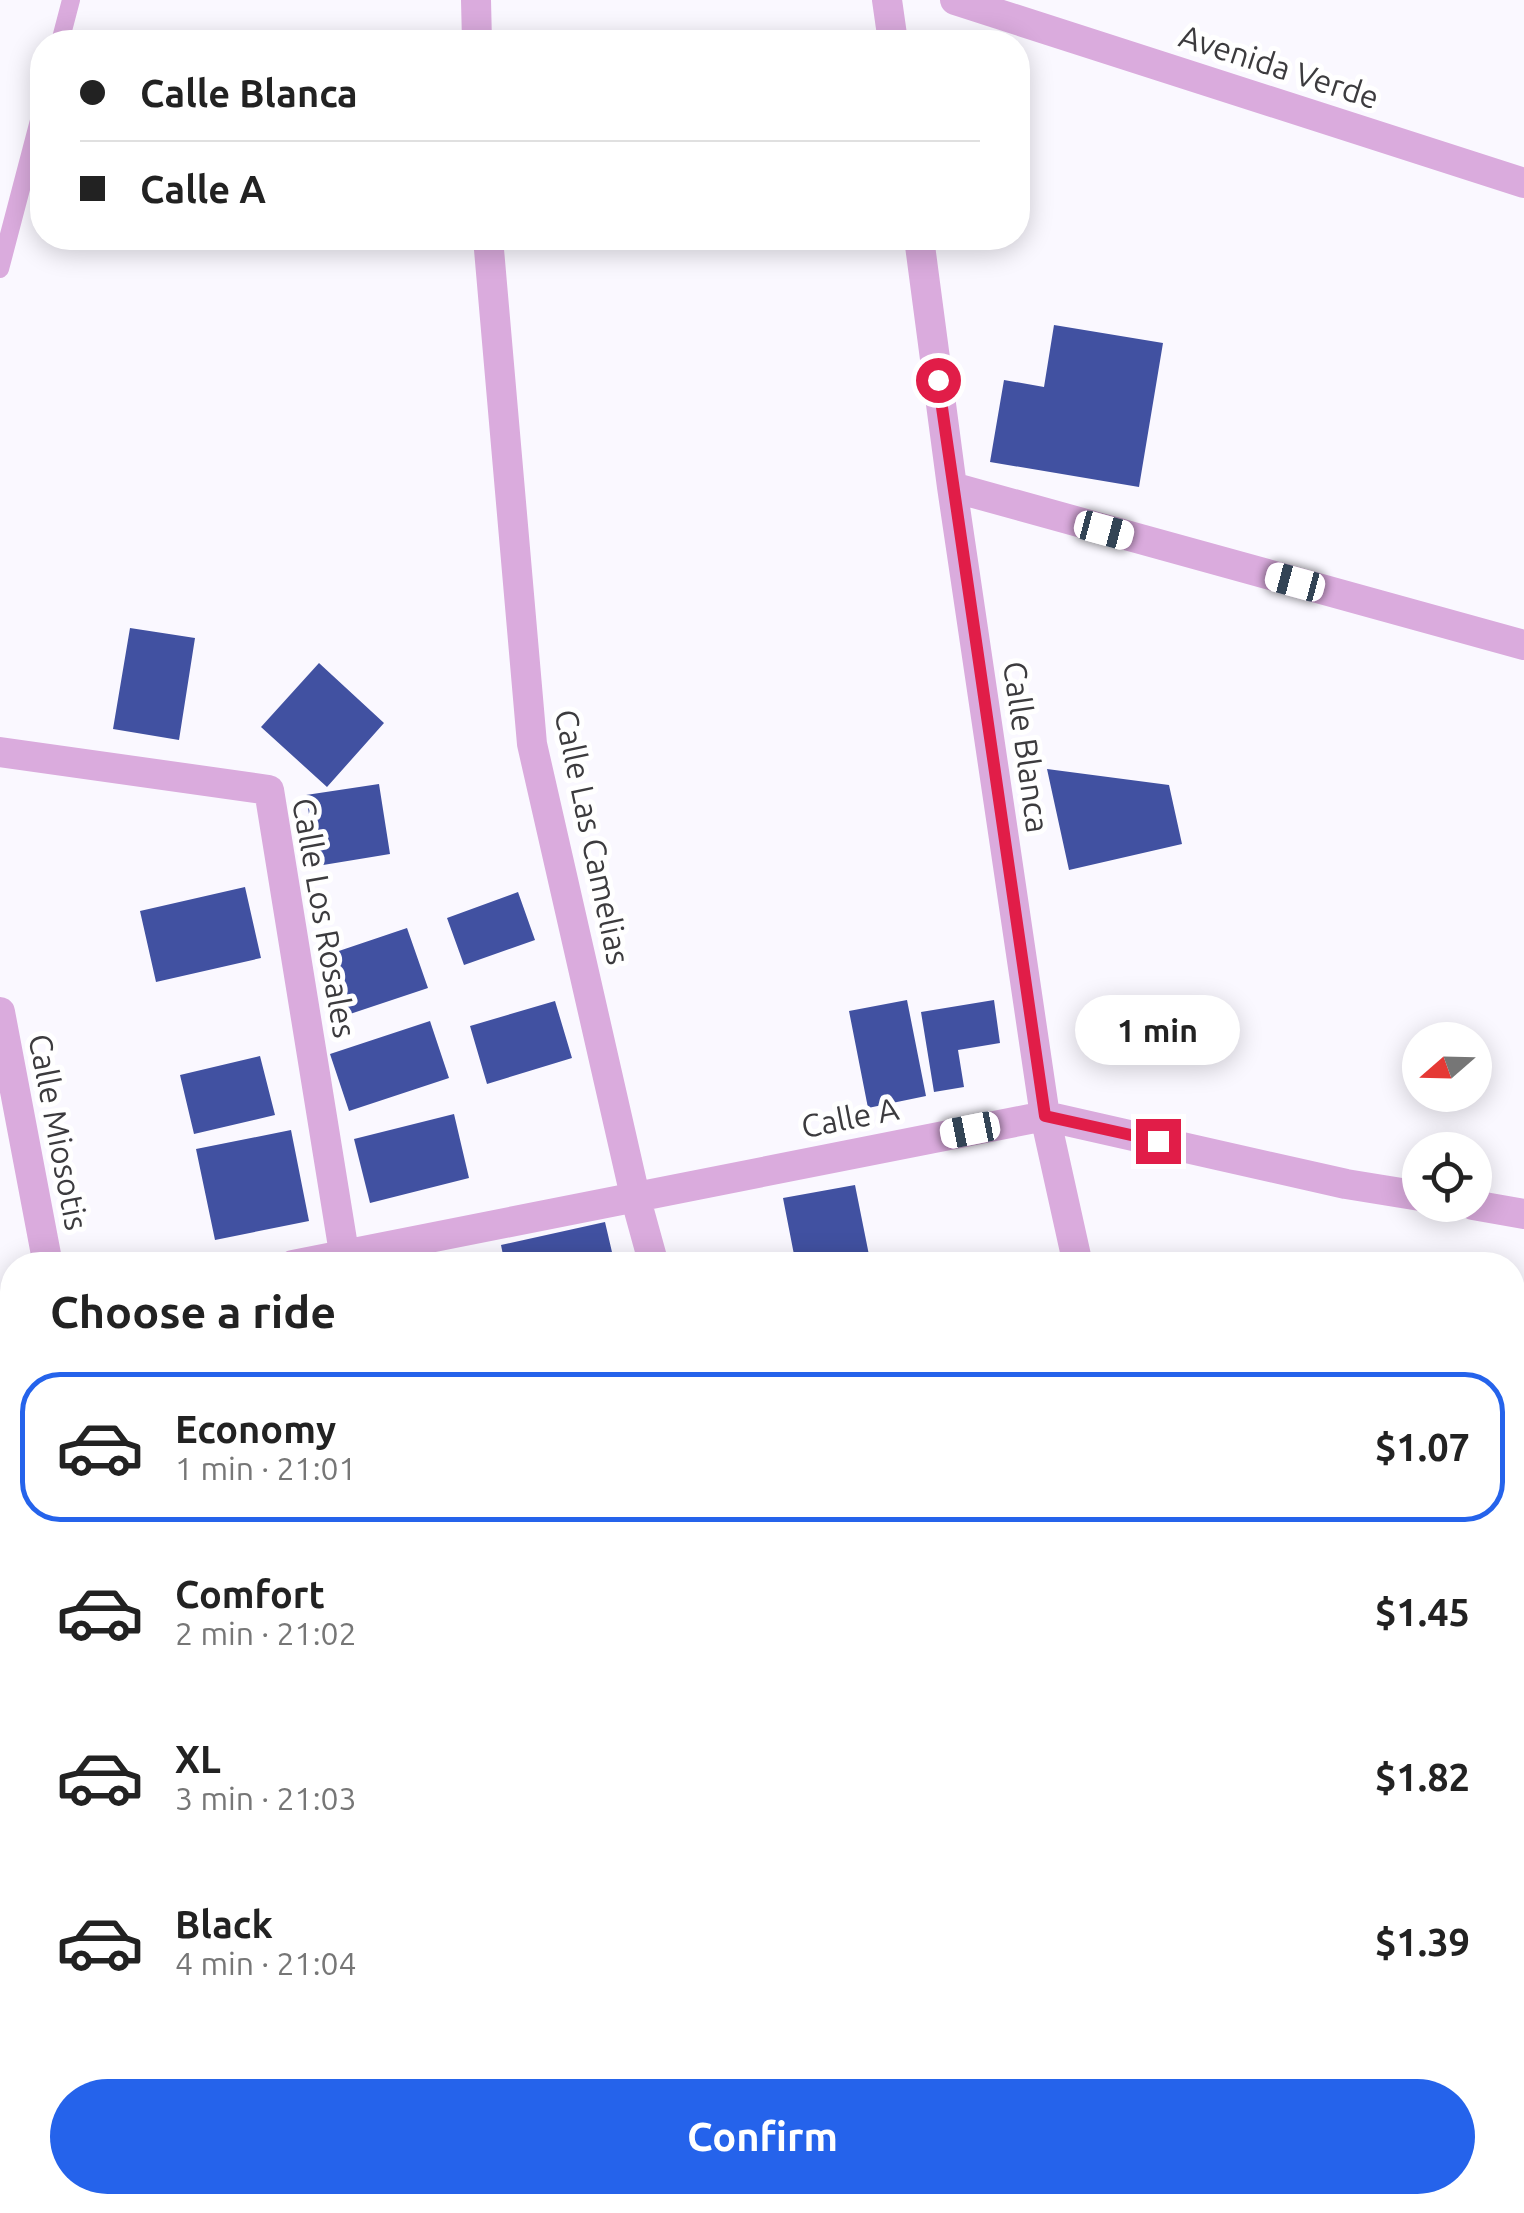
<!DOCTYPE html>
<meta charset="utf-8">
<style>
body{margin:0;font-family:Ubuntu,sans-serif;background:#f2f2f2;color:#222;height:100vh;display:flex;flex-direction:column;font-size:38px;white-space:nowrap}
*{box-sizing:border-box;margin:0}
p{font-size:32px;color:#767676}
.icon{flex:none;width:55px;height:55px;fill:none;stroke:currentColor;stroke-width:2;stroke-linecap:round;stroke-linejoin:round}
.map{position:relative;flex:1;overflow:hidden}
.drawer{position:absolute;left:0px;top:1252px;width:1525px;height:962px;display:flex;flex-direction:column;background:#fff;border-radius:40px 40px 0 0;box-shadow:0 5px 25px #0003}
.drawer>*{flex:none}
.hud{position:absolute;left:30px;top:30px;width:1000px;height:220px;border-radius:40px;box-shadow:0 5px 25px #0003;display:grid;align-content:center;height:220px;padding:0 50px;background:#fff}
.needle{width:65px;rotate:250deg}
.controls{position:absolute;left:1402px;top:1022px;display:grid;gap:20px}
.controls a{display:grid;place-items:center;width:90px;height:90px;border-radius:50%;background:#fff;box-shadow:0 5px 25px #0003;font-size:50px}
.end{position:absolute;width:45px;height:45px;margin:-22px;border:12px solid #e11d48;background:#fff;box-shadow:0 0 0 5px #fff}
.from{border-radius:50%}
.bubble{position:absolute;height:70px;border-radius:35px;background:#fff;box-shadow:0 5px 25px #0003;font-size:32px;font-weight:600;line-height:70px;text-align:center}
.car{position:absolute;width:30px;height:60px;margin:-30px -15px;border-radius:12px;box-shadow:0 0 8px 2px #0007;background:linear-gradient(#fff 24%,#345 0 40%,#fff 0 76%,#345 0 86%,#fff 0)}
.hud b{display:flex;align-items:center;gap:35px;height:95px;font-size:38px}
.hud b+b{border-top:2px solid #e0e0e0}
.hud i{width:25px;height:25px;background:#222}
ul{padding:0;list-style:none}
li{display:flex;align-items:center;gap:30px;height:150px;margin:0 20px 15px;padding:0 30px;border:5px solid transparent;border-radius:40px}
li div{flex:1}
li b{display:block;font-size:38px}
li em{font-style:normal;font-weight:600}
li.active{border-color:#2563eb}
li>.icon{width:90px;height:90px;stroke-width:1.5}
h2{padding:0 50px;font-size:45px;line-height:120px}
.primary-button{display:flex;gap:20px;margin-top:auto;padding:20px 50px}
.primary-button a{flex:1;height:115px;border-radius:60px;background:#2563eb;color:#fff;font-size:40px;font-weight:600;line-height:115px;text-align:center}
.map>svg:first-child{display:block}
</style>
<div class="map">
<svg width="1524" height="2213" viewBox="0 0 1524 2213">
<rect width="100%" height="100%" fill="#faf8ff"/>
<path fill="#fdb3d5" d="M1524,1331V1601L1512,1595V1338Z"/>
<path fill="#4151a1" d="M1054,325L1163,343L1139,487L990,462L1004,380L1044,387Z
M130,628L195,638L179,740L113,729Z
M319,663L384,723L327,787L261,727Z
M1047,769L1169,785L1182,844L1069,870Z
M379,784L390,854L317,866L306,795Z
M245,887L261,958L156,982L140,911Z
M518,892L535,940L464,965L447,918Z
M407,928L428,988L344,1016L324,956Z
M907,1000L926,1096L868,1108L849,1011Z
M994,1000L1000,1043L958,1050L964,1087L934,1092L921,1012Z
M555,1001L572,1058L487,1084L470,1026Z
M430,1021L449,1078L349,1111L330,1054Z
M260,1056L275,1115L194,1134L180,1075Z
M454,1114L469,1178L370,1203L354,1139Z
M291,1130L309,1221L215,1240L196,1149Z
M855,1185L871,1265H796L783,1198Z
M605,1222L615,1265H505L501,1245Z
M343,2202H448L451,2213H345Z"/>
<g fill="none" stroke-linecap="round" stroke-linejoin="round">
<path stroke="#daabdd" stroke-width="18" d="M60,42L71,0
M0,269L42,109"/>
<path stroke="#daabdd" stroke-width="30" d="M476,0L477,42
M887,0L893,42
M955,0L1524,183
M488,238L532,744L635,1196L654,1265
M919,238L952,487L1045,1116L1078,1265
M952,487L1524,645
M0,752L269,790L346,1265
M0,1012L48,1265
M1473,1205L1524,1214
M293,1265L1045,1116L1346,1184L1420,1196
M0,1317L12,1315
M1512,2102H1524
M267,2202L269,2213
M602,2202L605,2213
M909,2202L911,2213
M1286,2202L1288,2213
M688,2213L741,2202"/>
</g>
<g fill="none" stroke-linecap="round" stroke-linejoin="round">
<path stroke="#e11d48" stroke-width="12" d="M938,380L1045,1116L1158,1141"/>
</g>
<g text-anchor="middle" stroke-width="10" stroke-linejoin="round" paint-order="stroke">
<g font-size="32" fill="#3c3b3e" stroke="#fff">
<text transform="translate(1279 67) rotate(18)" y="11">Avenida Verde</text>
<text transform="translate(1026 747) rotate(82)" y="11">Calle Blanca</text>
<text transform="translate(592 837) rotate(78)" y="11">Calle Las Camelias</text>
<text transform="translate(324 918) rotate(80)" y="11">Calle Los Rosales</text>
<text transform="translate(850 1118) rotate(-11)" y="11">Calle A</text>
<text transform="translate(58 1132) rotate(79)" y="11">Calle Miosotis</text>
</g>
</g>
</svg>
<div class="controls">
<a><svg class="needle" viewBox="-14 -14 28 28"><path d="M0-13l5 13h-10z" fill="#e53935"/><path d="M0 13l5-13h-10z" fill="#767676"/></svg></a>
<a><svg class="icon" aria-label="locate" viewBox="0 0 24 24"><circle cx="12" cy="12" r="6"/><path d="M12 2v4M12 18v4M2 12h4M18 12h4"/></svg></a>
</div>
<i class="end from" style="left:938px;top:380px"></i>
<i class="end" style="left:1158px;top:1141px"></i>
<div class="bubble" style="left:1075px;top:995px;width:165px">1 min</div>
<i class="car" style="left:1104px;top:530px;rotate:105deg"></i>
<i class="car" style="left:1295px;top:582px;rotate:285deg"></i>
<i class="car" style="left:970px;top:1130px;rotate:259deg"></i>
<div class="hud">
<b><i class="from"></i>Calle Blanca</b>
<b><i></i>Calle A</b>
</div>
<section class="drawer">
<h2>Choose a ride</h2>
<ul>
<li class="active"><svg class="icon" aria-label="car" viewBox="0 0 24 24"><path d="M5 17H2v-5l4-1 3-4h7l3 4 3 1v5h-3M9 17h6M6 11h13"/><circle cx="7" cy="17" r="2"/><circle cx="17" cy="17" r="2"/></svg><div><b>Economy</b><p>1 min · 21:01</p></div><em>$1.07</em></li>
<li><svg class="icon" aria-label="car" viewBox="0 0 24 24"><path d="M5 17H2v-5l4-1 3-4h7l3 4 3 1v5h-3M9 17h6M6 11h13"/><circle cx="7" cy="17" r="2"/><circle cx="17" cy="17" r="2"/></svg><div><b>Comfort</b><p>2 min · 21:02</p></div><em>$1.45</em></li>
<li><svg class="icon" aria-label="car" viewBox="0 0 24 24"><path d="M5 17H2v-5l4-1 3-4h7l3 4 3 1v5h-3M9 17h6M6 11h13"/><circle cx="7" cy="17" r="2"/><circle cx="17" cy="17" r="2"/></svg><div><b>XL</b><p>3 min · 21:03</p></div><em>$1.82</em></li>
<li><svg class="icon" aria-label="car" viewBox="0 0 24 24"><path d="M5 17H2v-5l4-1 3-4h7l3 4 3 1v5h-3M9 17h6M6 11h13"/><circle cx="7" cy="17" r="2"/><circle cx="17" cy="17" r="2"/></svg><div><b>Black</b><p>4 min · 21:04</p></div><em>$1.39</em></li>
</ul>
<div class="primary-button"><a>Confirm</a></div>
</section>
</div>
